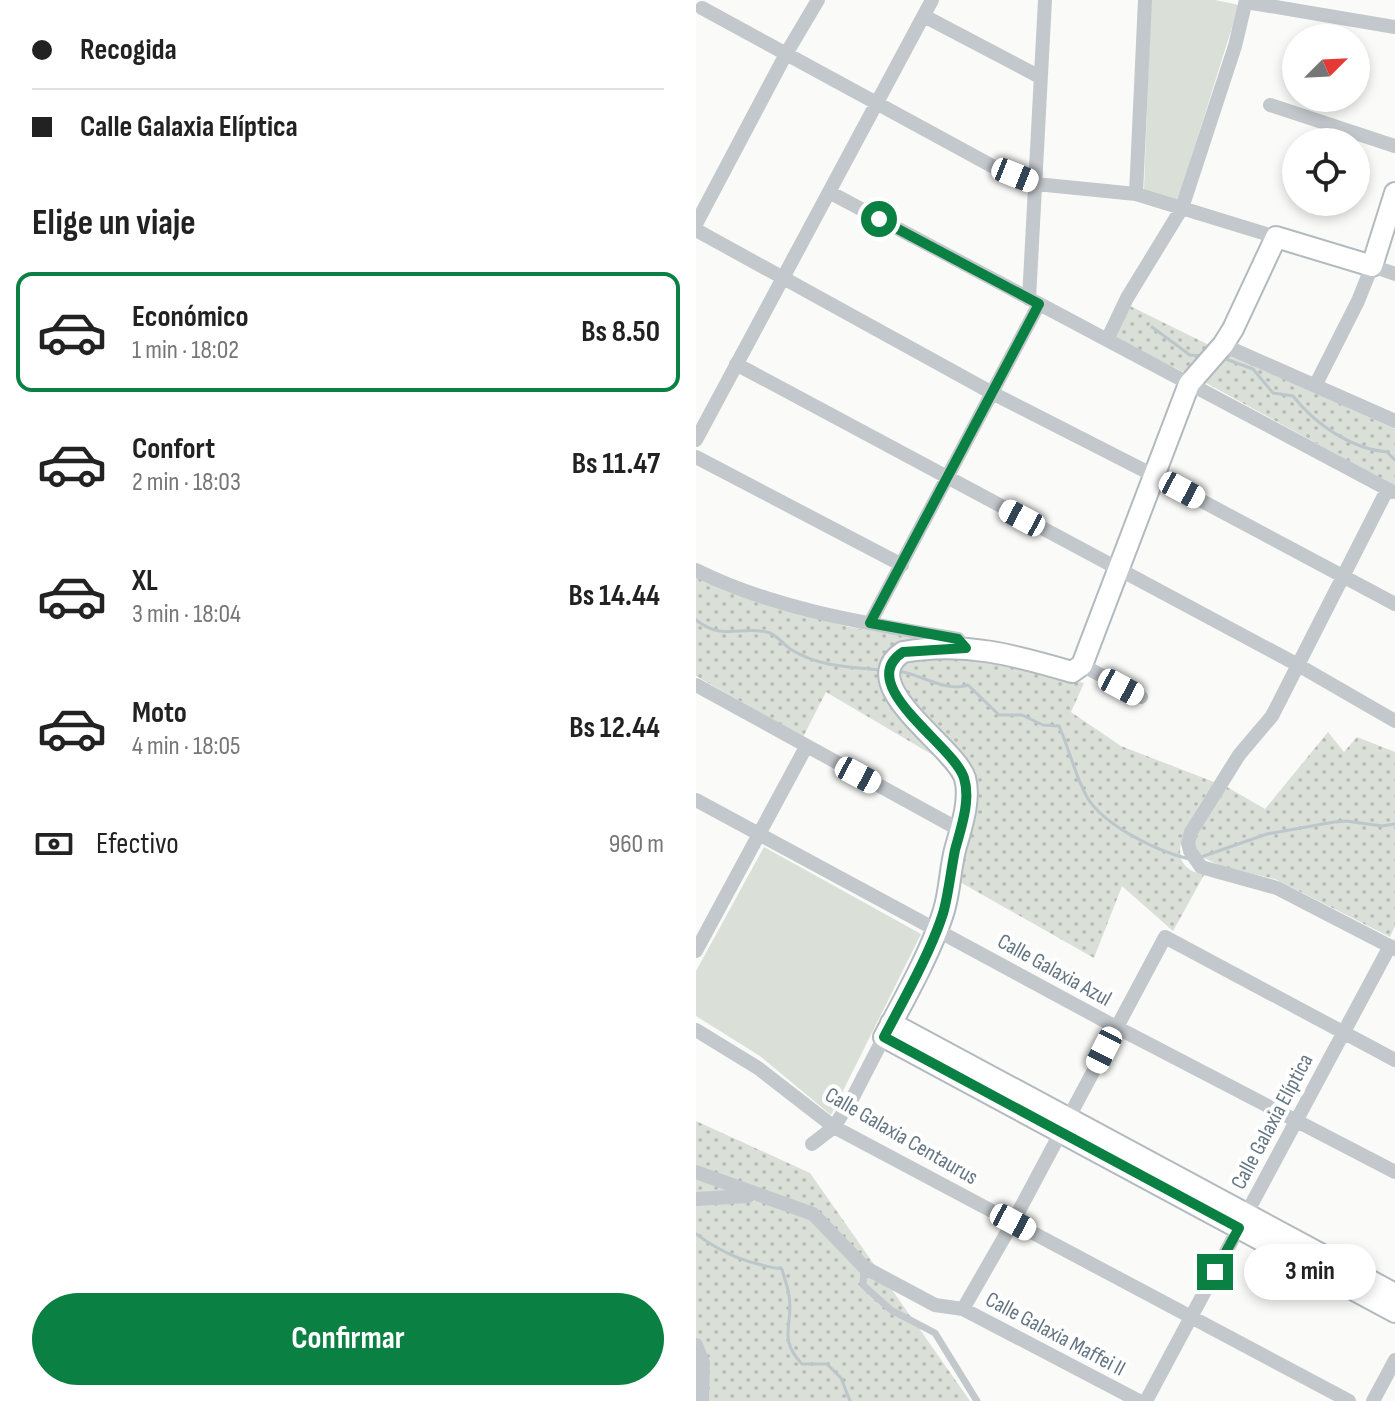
<!DOCTYPE html>
<html lang="es">
<meta charset="utf-8">
<style>
body{margin:0;font-family:"Sofia Sans Condensed",sans-serif;background:#f2f2f2;color:#222;height:100vh;display:flex;flex-direction:column;font-size:30px;white-space:nowrap}
*{box-sizing:border-box;margin:0}
p{font-size:26px;color:#767676}
.icon{flex:none;width:44px;height:44px;fill:none;stroke:currentColor;stroke-width:2;stroke-linecap:round;stroke-linejoin:round}
.map{position:relative;flex:1;overflow:hidden}
.sheet{display:flex;flex-direction:column;background:#fff;width:696px}
.sheet>*{flex:none}
.top-card{display:grid;align-content:center;height:176px;padding:0 32px;background:#fff}
.needle{width:52px;rotate:66deg}
.controls{position:absolute;left:586px;top:24px;display:grid;gap:16px}
.controls a{display:grid;place-items:center;width:88px;height:88px;border-radius:50%;background:#fff;box-shadow:0 4px 12px #0003;font-size:40px}
.end{position:absolute;width:36px;height:36px;margin:-18px;border:10px solid #0b8043;background:#fff;box-shadow:0 0 0 4px #fff}
.from{border-radius:50%}
.bubble{position:absolute;height:56px;border-radius:28px;background:#fff;box-shadow:0 4px 12px #0003;font-size:26px;font-weight:700;line-height:56px;text-align:center}
.car{position:absolute;width:24px;height:48px;margin:-24px -12px;border-radius:10px;box-shadow:0 0 6px 2px #0007;background:linear-gradient(#fff 24%,#345 0 40%,#fff 0 76%,#345 0 86%,#fff 0)}
.top-card b{display:flex;align-items:center;gap:28px;height:76px;font-size:30px}
.top-card b+b{border-top:2px solid #e0e0e0}
.top-card i{width:20px;height:20px;background:#222}
ul{padding:0;list-style:none}
li{display:flex;align-items:center;gap:24px;height:120px;margin:0 16px 12px;padding:0 16px;border:4px solid transparent;border-radius:16px}
li div{flex:1}
li b{display:block;font-size:30px}
li em{font-style:normal;font-weight:700}
li.selected{border-color:#0b8043}
li>.icon{width:72px;height:72px;stroke-width:1.5}
h2{padding:0 32px;font-size:36px;line-height:96px}
.pay{display:flex;align-items:center;gap:20px;height:88px;padding:0 32px;font-size:30px}
.pay p{margin-inline-start:auto}
.primary-button{display:flex;gap:16px;margin-top:auto;padding:16px 32px}
.primary-button a{flex:1;height:92px;border-radius:48px;background:#0b8043;color:#fff;font-size:32px;font-weight:700;line-height:92px;text-align:center}
main{display:flex;flex:1;min-height:0}
.map>svg:first-child{display:block}
</style>
<main>
<section class="sheet">
<div class="top-card">
<b><i class="from"></i>Recogida</b>
<b><i></i>Calle Galaxia Elíptica</b>
</div>
<h2>Elige un viaje</h2>
<ul>
<li class="selected"><svg class="icon" aria-label="car" viewBox="0 0 24 24"><path d="M5 17H2v-5l4-1 3-4h7l3 4 3 1v5h-3M9 17h6M6 11h13"/><circle cx="7" cy="17" r="2"/><circle cx="17" cy="17" r="2"/></svg><div><b>Económico</b><p>1 min · 18:02</p></div><em>Bs 8.50</em></li>
<li><svg class="icon" aria-label="car" viewBox="0 0 24 24"><path d="M5 17H2v-5l4-1 3-4h7l3 4 3 1v5h-3M9 17h6M6 11h13"/><circle cx="7" cy="17" r="2"/><circle cx="17" cy="17" r="2"/></svg><div><b>Confort</b><p>2 min · 18:03</p></div><em>Bs 11.47</em></li>
<li><svg class="icon" aria-label="car" viewBox="0 0 24 24"><path d="M5 17H2v-5l4-1 3-4h7l3 4 3 1v5h-3M9 17h6M6 11h13"/><circle cx="7" cy="17" r="2"/><circle cx="17" cy="17" r="2"/></svg><div><b>XL</b><p>3 min · 18:04</p></div><em>Bs 14.44</em></li>
<li><svg class="icon" aria-label="car" viewBox="0 0 24 24"><path d="M5 17H2v-5l4-1 3-4h7l3 4 3 1v5h-3M9 17h6M6 11h13"/><circle cx="7" cy="17" r="2"/><circle cx="17" cy="17" r="2"/></svg><div><b>Moto</b><p>4 min · 18:05</p></div><em>Bs 12.44</em></li>
</ul>
<div class="pay"><svg class="icon" aria-label="cash" viewBox="0 0 24 24"><path d="M3 7h18v10H3z"/><circle cx="12" cy="12" r="2"/></svg>Efectivo<p>960 m</p></div>
<div class="primary-button"><a>Confirmar</a></div>
</section>
<div class="map">
<svg width="699" height="1401" viewBox="0 0 699 1401">
<defs>
<pattern id="grass-dots" width="8" height="8" patternUnits="userSpaceOnUse" patternTransform="scale(2)"><rect width="8" height="8" fill="#dadfd7"/><path d="M2 2h.1M6 6h.1" fill="none" stroke="#b4b9b4" stroke-width="1.8" stroke-linecap="round"/></pattern>
</defs>
<rect width="100%" height="100%" fill="#fafaf8"/>
<path fill="url(#grass-dots)" d="M432,305L515,346L490,373L417,338Z
M529,352L699,429V486L510,383Z
M0,576L30,591L153,627L252,643L188,660L252,764L130,692L107,737L0,676Z
M286,653L388,683L375,712L425,746L518,782C503,808 456,864 508,875L477,931L426,886L398,958L264,882L279,786L208,697L204,666L211,659Z
M632,732L648,752L661,737L699,752V926L694,937L579,879L529,868L504,856L497,842L531,787L569,809Z
M0,1121L114,1173L274,1401H0Z"/>
<path fill="#dadfd7" d="M455,0H519L543,5L482,200L448,190Z
M68,847L225,934L135,1115L64,1056L0,1016V971Z"/>
<g fill="none" stroke-linecap="round" stroke-linejoin="round">
<path stroke="#bbc7cb" stroke-width="3" d="M456,327L494,355L507,356
M527,358L557,369L577,393L597,396C619,424 655,449 691,452L699,460
M0,620C27,641 42,626 71,632C81,634 87,645 96,650C123,667 156,667 186,670
M202,671C225,674 250,693 272,685L303,715H326L347,725L363,726C373,748 379,776 391,797C408,826 461,851 493,859
M505,857L571,834L638,822L650,821L686,826L699,824
M0,1234C27,1254 52,1264 86,1269C88,1278 92,1287 93,1295C98,1325 81,1338 106,1364H131L145,1378L154,1401"/>
<g stroke="#b3babf" stroke-width="24">
<path id="secondary" d="M699,193L676,266L580,237L537,329L527,345L493,384L386,665L376,672C318,655 268,641 207,652C157,685 258,745 269,778C275,800 265,828 259,850C254,870 254,890 248,910C237,948 207,1002 188,1037L699,1312
M195,1023L699,1294"/>
</g>
<path stroke="#c3c8cc" stroke-width="7" d="M168,1267L167,1285L195,1310L239,1333L281,1401"/>
<path stroke="#c3c8cc" stroke-width="14" d="M550,2L699,27
M6,8L298,167L340,184L440,194L580,237
M228,16L344,77
M574,105L699,146
M133,192L697,492
M440,194L449,0
M0,224L90,54L122,0
M0,230L298,394L459,476L699,604
M333,299L349,0
M411,340L431,298L486,208L539,46L550,0
M527,345L699,421
M40,364L602,665L699,721
M620,384L662,301L676,266L699,274
M0,440L236,0
M0,457L206,565
M691,490L576,716L543,755L495,832L492,843L494,851L505,867L581,888L699,949
M0,570C80,610 174,624 262,639L270,648
M174,623L343,304
M386,665L445,697
M0,685L264,830
M0,800L420,1027L699,1172
M0,951L110,747
M0,1030L62,1068L138,1127L653,1401
M116,1144L138,1127L157,1097L188,1037
M0,1172L117,1214L168,1267L239,1305L267,1309L443,1401
M0,1199L52,1196
M267,1309L317,1222L469,937L699,1060
M0,1345L7,1363L6,1401
M450,1401L694,946
M677,1401L699,1360"/>
<use href="#secondary" stroke="#fff" stroke-width="20"/>
</g>
<g fill="none" stroke-linecap="round" stroke-linejoin="round">
<path stroke="#0b8043" stroke-width="10" d="M183,219L343,304L174,623L262,639L270,648L207,652C157,685 258,745 268,778C275,800 265,828 259,850C255,870 253,890 248,910C237,948 207,1001 188,1037L543,1228L519,1272"/>
</g>
<g text-anchor="middle" stroke-width="8" stroke-linejoin="round" paint-order="stroke">
<g font-size="22" fill="#657683" stroke="#fff">
<text transform="translate(359 969) rotate(29)" y="8">Calle Galaxia Azul</text>
<text transform="translate(575 1121) rotate(-62)" y="8">Calle Galaxia Elíptica</text>
<text transform="translate(206 1135) rotate(30)" y="8">Calle Galaxia Centaurus</text>
<text transform="translate(360 1333) rotate(28)" y="8">Calle Galaxia Maffei II</text>
</g>
</g>
</svg>
<div class="controls">
<a><svg class="needle" viewBox="-14 -14 28 28"><path d="M0-13l5 13h-10z" fill="#e53935"/><path d="M0 13l5-13h-10z" fill="#767676"/></svg></a>
<a><svg class="icon" aria-label="locate" viewBox="0 0 24 24"><circle cx="12" cy="12" r="6"/><path d="M12 2v4M12 18v4M2 12h4M18 12h4"/></svg></a>
</div>
<i class="end from" style="left:183px;top:219px"></i>
<i class="end" style="left:519px;top:1272px"></i>
<div class="bubble" style="left:548px;top:1244px;width:132px">3 min</div>
<i class="car" style="left:319px;top:175px;rotate:112deg"></i>
<i class="car" style="left:486px;top:490px;rotate:118deg"></i>
<i class="car" style="left:326px;top:518px;rotate:298deg"></i>
<i class="car" style="left:425px;top:687px;rotate:118deg"></i>
<i class="car" style="left:162px;top:775px;rotate:118deg"></i>
<i class="car" style="left:408px;top:1050px;rotate:207deg"></i>
<i class="car" style="left:317px;top:1222px;rotate:118deg"></i>
</div>
</main>
